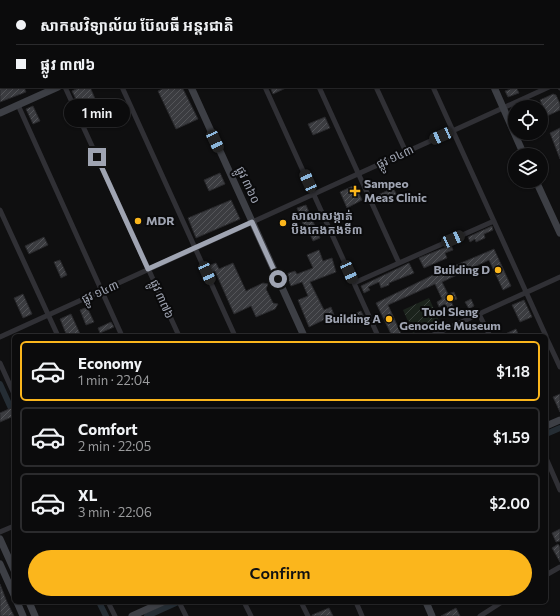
<!DOCTYPE html>
<meta charset="utf-8">
<style>
body{margin:0;font-family:Commissioner,"Noto Sans Khmer",sans-serif;background:#141415;color:#f1f3f6;height:100vh;display:flex;flex-direction:column;font-size:15px;white-space:nowrap}
*{box-sizing:border-box;margin:0}
p{font-size:13px;color:#9a9b9d}
.icon{flex:none;width:22px;height:22px;fill:none;stroke:currentColor;stroke-width:2;stroke-linecap:round;stroke-linejoin:round}
.map{position:relative;flex:1;overflow:hidden}
.details{position:absolute;left:12px;top:334px;width:536px;height:270px;display:flex;flex-direction:column;background:#0b0b0c;border-radius:6px;box-shadow:0 1px 3px #0004,0 0 0 1px #2b2b2d}
.details>*{flex:none}
.top-card{position:absolute;left:0px;top:0px;width:560px;height:88px;box-shadow:0 1px 3px #0004,0 0 0 1px #2b2b2d;display:grid;align-content:center;height:88px;padding:0 16px;background:#0b0b0c}
.buttons{position:absolute;left:508px;top:100px;display:grid;gap:8px}
.buttons a{display:grid;place-items:center;width:40px;height:40px;border-radius:50%;background:#0b0b0c;box-shadow:0 1px 3px #0004,0 0 0 1px #2b2b2d;font-size:20px}
.end{position:absolute;width:18px;height:18px;margin:-9px;border:5px solid #9fa4b2;background:#111;box-shadow:0 0 0 2px #111}
.from{border-radius:50%}
.bubble{position:absolute;height:28px;border-radius:14px;background:#0b0b0c;box-shadow:0 1px 3px #0004,0 0 0 1px #2b2b2d;font-size:13px;font-weight:600;line-height:28px;text-align:center}
.car{position:absolute;width:12px;height:24px;margin:-12px -6px;border-radius:5px;box-shadow:0 0 3px 1px #0007;background:linear-gradient(#222 24%,#8ab4d8 0 40%,#222 0 76%,#8ab4d8 0 86%,#222 0)}
.top-card b{display:flex;align-items:center;gap:14px;height:38px;font-size:15px}
.top-card b+b{border-top:1px solid #2b2b2d}
.top-card i{width:10px;height:10px;background:#f1f3f6}
ul{padding:7px 0 0;list-style:none}
li{display:flex;align-items:center;gap:12px;height:60px;margin:0 8px 6px;padding:0 8px;border:2px solid #2b2b2d;border-radius:6px}
li div{flex:1}
li b{display:block;font-size:15px}
li em{font-style:normal;font-weight:600}
li.on{border-color:#fbb61c}
li>.icon{width:36px;height:36px;stroke-width:1.5}
.primary-button{display:flex;gap:8px;margin-top:auto;padding:8px 16px}
.primary-button a{flex:1;height:46px;border-radius:24px;background:#fbb61c;color:#111;font-size:16px;font-weight:600;line-height:46px;text-align:center}
.map>svg:first-child{display:block}
</style>
<div class="map">
<svg width="560" height="616" viewBox="0 0 560 616">
<defs>
<pattern id="garden-furrows" width="10" height="10" patternUnits="userSpaceOnUse"><rect width="10" height="10" fill="#1b231c"/><path d="M-1 1l2-2M0 10L10 0M9 11l2-2" fill="none" stroke="#39403b"/></pattern>
<pattern id="building-hatch" width="6" height="6" patternUnits="userSpaceOnUse"><rect width="6" height="6" fill="#3b3c40"/><path d="M-1 1l2-2M0 6l6-6M5 7l2-2" fill="none" stroke="#545559"/></pattern>
</defs>
<rect width="100%" height="100%" fill="#0f0f10"/>
<path fill="url(#garden-furrows)" d="M429,298L439,321L413,333L403,310Z"/>
<g fill="none" stroke-linecap="round" stroke-linejoin="round">
<path stroke="#252d34" stroke-width="6" d="M0,384L14,415
M546,434L560,428
M99,602L106,616
M147,616L178,602"/>
</g>
<path fill="url(#building-hatch)" stroke="#29292c" d="M0,87H24L26,92L0,102Z
M80,87H90L96,101L80,108L72,91Z
M167,87H182L198,119L176,129L158,91Z
M270,87H288L273,94Z
M516,87L519,93L508,97L505,91Z
M553,94L556,95L560,104V110L547,116L540,100Z
M33,106L40,121L33,124L26,109Z
M325,117L330,128L313,135L308,124Z
M560,128V159L550,133Z
M220,173L225,184L209,191L204,180Z
M355,185L362,200L347,208L340,192Z
M393,188L397,195L381,202L378,195Z
M231,200L240,219L196,238L188,218Z
M306,205L320,238L313,241L307,227L305,229L297,208Z
M492,226L493,230L484,234L485,238L476,242L475,239L470,242L468,237Z
M44,237L48,245L29,254L25,246Z
M451,245L453,250L445,253L447,258L424,268L419,258Z
M494,249L511,286L503,290L489,260L442,282L448,294L454,292L457,299L451,301L456,313L450,316L445,304L439,307L437,302L442,299L435,284L388,305L402,336H392L376,303L435,274Z
M319,250L323,261L332,258L336,272L310,282L324,310L331,307L334,315L309,327L298,300L308,296L302,282L291,286L286,274L295,271L297,274L313,268L307,255Z
M60,260L67,275L61,278L54,262Z
M216,263L219,269L233,263L246,291L263,283L268,284L266,289L273,303L278,304L275,309L256,317L251,306L234,314L215,271L211,273L208,266Z
M409,263L414,273L389,283V285L381,288L379,282L368,287L370,290L364,293L361,286Z
M23,294L32,314L23,318L14,298Z
M471,299L474,306L469,309L465,302Z
M524,300L532,317L520,322L512,305Z
M87,307L94,322L86,325L80,310Z
M361,311L365,319L355,324L351,315Z
M71,314L81,336H67L60,319Z
M111,322L114,327L100,333L98,328Z
M516,329L519,336H501Z
M560,394V412L553,397Z
M11,408L14,416L0,422V413Z
M560,529V541L556,542L552,533Z
M558,544L560,547V562L552,548Z
M0,584L7,602L14,616H0Z
M329,608L333,616H312V615Z
M456,608L460,616H441Z"/>
<g fill="none" stroke-linecap="round" stroke-linejoin="round">
<path stroke="#303035" stroke-width="5" d="M29,0V1
M83,0V1
M226,0V1
M279,0V1
M337,0V1
M393,0V1
M519,0L520,1
M559,7L560,6
M559,82H560
M559,86L560,88
M65,87L179,336
M122,87L235,336
M265,87L378,336
M319,87L399,263
M376,87L406,152
M433,87L546,336
M18,105L122,336
M0,210L58,336
M354,283L494,221
M479,314L490,336
M431,336L560,277
M0,337L549,87
M546,337L560,367
M0,363L14,394
M546,458L560,490
M0,532L14,526
M546,575L560,567
M108,602L115,616
M179,602L186,616
M244,602L251,616
M301,602L308,616
M356,602L362,616
M480,616L502,602"/>
<path stroke="#3d3f45" stroke-width="7" d="M151,0L152,1
M455,0V1
M248,1L250,0
M191,87L304,336
M494,87L524,155
M0,113L58,87
M536,181L560,233
M546,426L560,420
M0,539L14,570
M0,564L14,595
M17,602L23,616
M29,602L35,616
M426,602L432,616
M132,616L163,602"/>
</g>
<g fill="none" stroke-linecap="round" stroke-linejoin="round">
<path stroke="#9fa4b2" stroke-width="5" d="M97,157L148,269L252,222L278,279"/>
</g>
<g fill="#fbb61c" stroke="#0a0a0b" stroke-width="1.5">
<path d="M353 185h4v4h4v4h-4v4h-4v-4h-4v-4h4z"/>
<circle cx="138" cy="221" r="4"/>
<circle cx="283" cy="223" r="4"/>
<circle cx="498" cy="270" r="4"/>
<circle cx="450" cy="298" r="4"/>
<circle cx="389" cy="319" r="4"/>
</g>
<g text-anchor="middle" stroke-width="4" stroke-linejoin="round" paint-order="stroke">
<g font-size="12" fill="#9fa4b2" stroke="#0a0a0b">
<text transform="translate(395 157) rotate(-25)" y="4">ផ្លូវ ១៤៣</text>
<text transform="translate(248 185) rotate(65)" y="4">ផ្លូវ ៣៦០</text>
<text transform="translate(100 292) rotate(-24)" y="4">ផ្លូវ ១៤៣</text>
<text transform="translate(162 299) rotate(66)" y="4">ផ្លូវ ៣៧៦</text>
</g>
<g font-size="12" font-weight="bold" fill="#9fa4b2" stroke="#0a0a0b" text-anchor="start">
<text x="364" y="188">Sampeo<tspan x="364" dy="14">Meas Clinic</tspan></text>
<text x="291" y="220">សាលាសង្កាត់<tspan x="291" dy="14">បឹងកេងកងទី៣</tspan></text>
<text x="146" y="225">MDR</text>
<text x="490" y="274" text-anchor="end">Building D</text>
<text x="450" y="316" text-anchor="middle">Tuol Sleng<tspan x="450" dy="14">Genocide Museum</tspan></text>
<text x="381" y="323" text-anchor="end">Building A</text>
</g>
</g>
</svg>
<div class="buttons">
<a><svg class="icon" aria-label="locate" viewBox="0 0 24 24"><circle cx="12" cy="12" r="6"/><path d="M12 2v4M12 18v4M2 12h4M18 12h4"/></svg></a>
<a><svg class="icon" aria-label="layers" viewBox="0 0 24 24"><path d="M12 4l9 5-9 5-9-5zM3 14l9 5 9-5"/></svg></a>
</div>
<i class="end from" style="left:278px;top:279px"></i>
<i class="end" style="left:97px;top:157px"></i>
<div class="bubble" style="left:64px;top:99px;width:66px">1 min</div>
<i class="car" style="left:441px;top:136px;rotate:246deg"></i>
<i class="car" style="left:215px;top:141px;rotate:155deg"></i>
<i class="car" style="left:308px;top:181px;rotate:336deg"></i>
<i class="car" style="left:453px;top:239px;rotate:66deg"></i>
<i class="car" style="left:349px;top:272px;rotate:156deg"></i>
<i class="car" style="left:207px;top:273px;rotate:156deg"></i>
<div class="top-card">
<b><i class="from"></i>សាកលវិទ្យាល័យ ប៊ែលធី អន្តរជាតិ</b>
<b><i></i>ផ្លូវ ៣៧៦</b>
</div>
<section class="details">
<ul>
<li class="on"><svg class="icon" aria-label="car" viewBox="0 0 24 24"><path d="M5 17H2v-5l4-1 3-4h7l3 4 3 1v5h-3M9 17h6M6 11h13"/><circle cx="7" cy="17" r="2"/><circle cx="17" cy="17" r="2"/></svg><div><b>Economy</b><p>1 min · 22:04</p></div><em>$1.18</em></li>
<li><svg class="icon" aria-label="car" viewBox="0 0 24 24"><path d="M5 17H2v-5l4-1 3-4h7l3 4 3 1v5h-3M9 17h6M6 11h13"/><circle cx="7" cy="17" r="2"/><circle cx="17" cy="17" r="2"/></svg><div><b>Comfort</b><p>2 min · 22:05</p></div><em>$1.59</em></li>
<li><svg class="icon" aria-label="car" viewBox="0 0 24 24"><path d="M5 17H2v-5l4-1 3-4h7l3 4 3 1v5h-3M9 17h6M6 11h13"/><circle cx="7" cy="17" r="2"/><circle cx="17" cy="17" r="2"/></svg><div><b>XL</b><p>3 min · 22:06</p></div><em>$2.00</em></li>
</ul>
<div class="primary-button"><a>Confirm</a></div>
</section>
</div>
